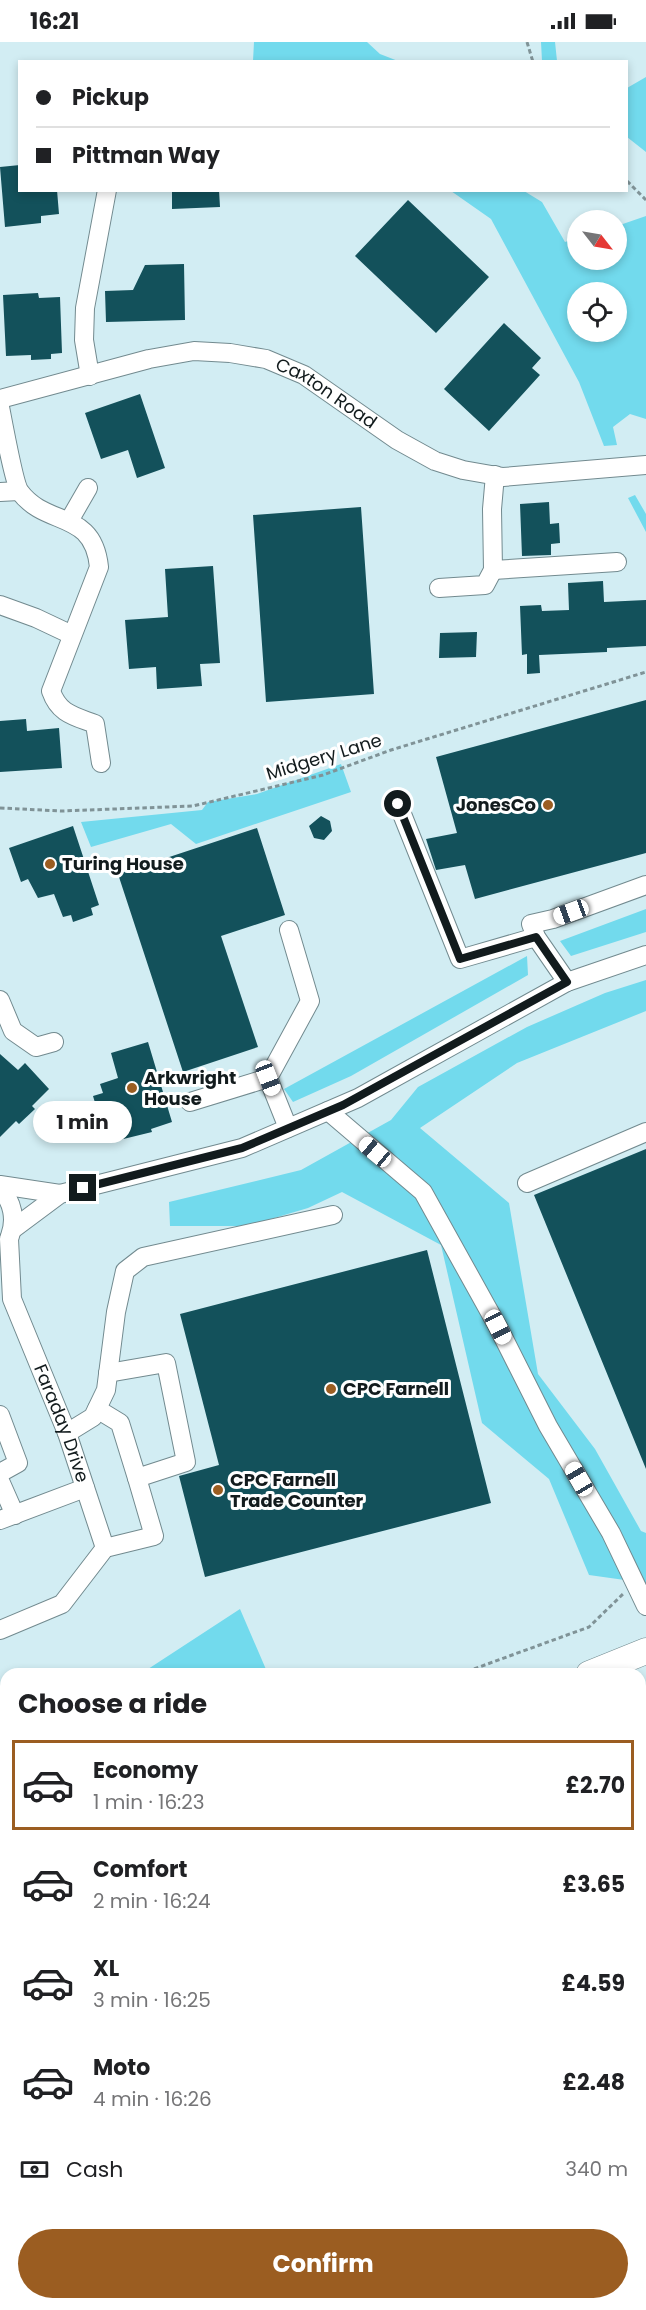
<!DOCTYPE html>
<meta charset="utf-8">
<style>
body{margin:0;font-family:Poppins,sans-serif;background:#f6f6f6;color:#202124;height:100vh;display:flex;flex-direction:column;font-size:22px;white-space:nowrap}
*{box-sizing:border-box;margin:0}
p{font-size:20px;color:#757577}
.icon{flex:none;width:33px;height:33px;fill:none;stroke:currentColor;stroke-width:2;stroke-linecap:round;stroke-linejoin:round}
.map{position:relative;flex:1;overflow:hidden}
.sheet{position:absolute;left:0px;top:1626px;width:646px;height:642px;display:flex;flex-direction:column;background:#fff;border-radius:18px 18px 0 0;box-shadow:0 3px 9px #0003}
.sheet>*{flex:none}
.guide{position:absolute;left:18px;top:18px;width:610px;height:132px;border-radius:0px;box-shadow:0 3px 9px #0003;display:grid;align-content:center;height:132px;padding:0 18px;background:#fff}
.needle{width:39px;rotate:121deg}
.controls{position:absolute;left:567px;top:168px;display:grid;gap:12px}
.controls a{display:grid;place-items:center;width:60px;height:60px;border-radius:50%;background:#fff;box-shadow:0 3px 9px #0003;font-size:30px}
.end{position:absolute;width:27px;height:27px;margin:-14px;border:8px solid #121b1d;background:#fff;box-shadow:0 0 0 3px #fff}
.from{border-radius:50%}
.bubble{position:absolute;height:42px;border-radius:21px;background:#fff;box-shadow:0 3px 9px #0003;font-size:20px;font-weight:700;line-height:42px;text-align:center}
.car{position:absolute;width:18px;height:36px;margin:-18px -9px;border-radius:8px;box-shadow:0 0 4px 2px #0007;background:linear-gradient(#fff 24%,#345 0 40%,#fff 0 76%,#345 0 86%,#fff 0)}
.guide b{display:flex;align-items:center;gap:21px;height:57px;font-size:22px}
.guide b+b{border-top:2px solid #e0e0e0}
.guide i{width:15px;height:15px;background:#202124}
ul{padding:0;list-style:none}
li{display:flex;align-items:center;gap:18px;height:90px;margin:0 12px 9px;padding:0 6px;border:3px solid transparent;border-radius:0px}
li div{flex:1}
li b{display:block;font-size:22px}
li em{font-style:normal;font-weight:700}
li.on{border-color:#9b5d21}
li>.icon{width:54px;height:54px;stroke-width:1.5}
h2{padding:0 18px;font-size:27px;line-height:72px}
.pay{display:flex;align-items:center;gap:15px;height:66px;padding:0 18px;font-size:22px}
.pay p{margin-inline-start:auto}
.cta{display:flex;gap:12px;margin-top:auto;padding:12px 18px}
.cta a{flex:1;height:69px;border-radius:36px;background:#9b5d21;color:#fff;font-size:24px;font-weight:700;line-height:69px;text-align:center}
.status{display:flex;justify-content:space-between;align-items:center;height:42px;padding:0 30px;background:#fff;direction:ltr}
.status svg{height:16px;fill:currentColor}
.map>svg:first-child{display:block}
</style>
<div class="status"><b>16:21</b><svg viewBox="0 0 49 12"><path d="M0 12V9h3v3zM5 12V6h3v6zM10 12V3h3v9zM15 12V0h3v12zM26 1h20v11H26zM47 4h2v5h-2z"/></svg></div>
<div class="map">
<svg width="646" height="2268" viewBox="0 0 646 2268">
<rect width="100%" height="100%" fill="#d2edf3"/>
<path fill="#72daed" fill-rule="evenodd" d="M254,0H367L380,12L398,19H253Z
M541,0H555L557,19H542Z
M646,35V110L627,95V46Z
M451,149H524L542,160L565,200L577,196L578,218H616L617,184L646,174V377L630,372L613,385L617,403L604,404L579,340L491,177ZM578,250H616V290H578Z
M635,453L646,472V490L628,456Z
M341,722L351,750L196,802L171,782L91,805L81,780L202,768L208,760L257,752Z
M646,867V890L571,914L560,899Z
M527,914L528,933L351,1034L293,1060L284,1047Z
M646,938V969L517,1021L420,1086L509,1161L538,1332L595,1407L641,1489L646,1491V1541L589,1533L549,1437L482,1381L441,1203L342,1150L308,1166L247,1184H170L169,1160L301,1128L391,1078L418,1045L527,985L605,951Z
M240,1567L268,1632H144L145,1629Z
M646,1679V1734L641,1736V1681Z
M6,1708V1805L0,1808V1711Z
M6,1941V1997L0,2000V1943Z"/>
<path fill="#13515b" d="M20,123V148H57L59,172L41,174V181L5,185L0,125Z
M172,148H219L220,165L172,167Z
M408,158L489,235L436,291L355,214Z
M184,222L185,278L106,280L105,249L133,248L145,223Z
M38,251L39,256L60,255L62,311L51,312V317L31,318V313L6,314L3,253Z
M504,281L541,316L532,326L540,333L489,389L444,347Z
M140,352L165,426L137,436L128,408L101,417L85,371Z
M549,460L550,482L559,481L560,501L551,502V513L522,514L520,462Z
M361,465L374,652L266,660L253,473Z
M213,524L220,621L200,622L202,644L157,647L156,625L129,627L125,578L168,575L165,527Z
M603,539L604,560L646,558V604L607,606V610L539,613L540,631L527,632V612L522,613L520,564L541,563L542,569L569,568L568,541Z
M477,590L476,615L439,616L440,591Z
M646,658V811L475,857L465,823L436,828L426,797L457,791L436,715Z
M26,677L27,689L59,686L62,726L0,730V679Z
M321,774L330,779L332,789L324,798L314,796L309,784Z
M73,784L99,863L91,866L93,873L73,880L71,873L63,875L54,852L38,856L28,837L21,840L9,806Z
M257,786L285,873L221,894L258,1005L183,1030L118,832Z
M148,1000L172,1080L151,1087L152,1090L107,1101L93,1054L103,1051L100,1042L118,1036L111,1011Z
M0,1012L18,1028L25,1021L49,1047L32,1064L35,1067L19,1082L16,1079L0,1095Z
M646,1107V1427L534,1153Z
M427,1208L491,1461L205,1535L179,1434L219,1423L180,1272Z"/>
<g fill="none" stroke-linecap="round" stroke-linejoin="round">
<g stroke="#728a8f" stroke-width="20">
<g id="minor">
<path d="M90,334L84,298L85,266L107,148"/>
<path id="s1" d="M0,357L149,317L194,309L230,311L266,317L304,333L397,398L435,419L463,428L503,435L646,423"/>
<path d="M0,365C3,380 14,442 20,450C47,486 93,467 99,525L51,649C59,672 74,674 95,682L101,721"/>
<path d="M0,450L19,449"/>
<path d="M69,479L88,446"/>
<path d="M493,528L617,520"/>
<path d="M439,546L485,543L493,528L492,467L495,433"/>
<path d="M0,563L36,576L72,593"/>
<path d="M398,762L460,917L536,895"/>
<path d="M567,940L536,895L531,882L553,877L646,843"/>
<path d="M0,958L13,989L36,1005L54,1000"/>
<path d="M268,1036L310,959L289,888"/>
<path d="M190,1060L268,1036L288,1086"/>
<path d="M328,1069L423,1150L498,1285L548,1384L611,1491L646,1564"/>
<path d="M527,1141L646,1090"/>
<path d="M0,1143L60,1152"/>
<path d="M0,1147C13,1159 16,1178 10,1194"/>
<path d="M13,1187L60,1152L242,1106L358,1056L567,940L646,913"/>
<path id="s2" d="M9,1197L12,1257L67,1391L105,1506"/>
<path d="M97,1367L120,1381L137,1436L186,1420L166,1321L108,1331"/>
<path d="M0,1373L18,1421L0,1431"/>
<path d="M67,1391L93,1375L106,1348L116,1270L125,1229L143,1215L333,1173"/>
<path d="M0,1439L15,1473"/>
<path d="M0,1478L85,1446"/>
<path d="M0,1588L62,1562L105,1506L154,1494L137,1436"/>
</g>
</g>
<g stroke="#728a8f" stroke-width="27">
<path id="highway" d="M589,1632L646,1609
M640,1661L646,1658
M0,1865L6,1862
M0,1919L6,1916"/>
</g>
<path stroke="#809397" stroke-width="3" stroke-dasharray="4.5 3" stroke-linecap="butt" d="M527,0L533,20
M627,139L646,158
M0,766L62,769L193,764L323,733L391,708L646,630
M460,1632L589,1585L623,1552
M0,1772L6,1770
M0,2043H6
M640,2157L646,2147
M45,2262V2268
M581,2268L584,2262"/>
<use href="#minor" stroke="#fff" stroke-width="18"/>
<use href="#highway" stroke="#fff" stroke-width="26"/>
</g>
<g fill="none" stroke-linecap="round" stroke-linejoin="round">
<path stroke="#121b1d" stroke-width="8" d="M83,1146L242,1106L343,1063L567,940L536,895L460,917L398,762"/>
</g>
<g fill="#9b5d21" stroke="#fff" stroke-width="2">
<circle cx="548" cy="763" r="6"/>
<circle cx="50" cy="822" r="6"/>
<circle cx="132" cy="1046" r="6"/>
<circle cx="331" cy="1347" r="6"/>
<circle cx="218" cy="1448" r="6"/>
</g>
<g text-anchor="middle" stroke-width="6" stroke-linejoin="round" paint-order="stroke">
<g font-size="18" fill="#121b1d" stroke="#fff">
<text dy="6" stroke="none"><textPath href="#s1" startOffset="342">Caxton Road</textPath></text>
<text transform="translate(324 715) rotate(-17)" y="6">Midgery Lane</text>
<text dy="6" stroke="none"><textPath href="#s2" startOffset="194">Faraday Drive</textPath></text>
</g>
<g font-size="18" font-weight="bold" fill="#121b1d" stroke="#fff" text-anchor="start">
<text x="536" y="769" text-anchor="end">JonesCo</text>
<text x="62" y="828">Turing House</text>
<text x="144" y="1042">Arkwright<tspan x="144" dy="21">House</tspan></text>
<text x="343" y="1353">CPC Farnell</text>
<text x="230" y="1444">CPC Farnell<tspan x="230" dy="21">Trade Counter</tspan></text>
</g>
</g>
</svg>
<div class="controls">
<a><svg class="needle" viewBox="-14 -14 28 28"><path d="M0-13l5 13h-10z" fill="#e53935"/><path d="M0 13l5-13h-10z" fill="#757577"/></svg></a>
<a><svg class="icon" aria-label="locate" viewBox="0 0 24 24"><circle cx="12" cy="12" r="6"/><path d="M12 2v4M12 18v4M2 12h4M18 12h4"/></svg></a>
</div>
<i class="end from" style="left:398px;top:762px"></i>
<i class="end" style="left:83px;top:1146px"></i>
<div class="bubble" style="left:33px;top:1059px;width:99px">1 min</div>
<i class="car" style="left:571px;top:870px;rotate:250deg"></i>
<i class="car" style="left:268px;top:1036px;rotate:159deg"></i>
<i class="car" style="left:375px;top:1110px;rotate:310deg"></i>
<i class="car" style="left:498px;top:1285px;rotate:153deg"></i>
<i class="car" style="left:579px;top:1437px;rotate:330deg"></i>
<div class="guide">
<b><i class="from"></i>Pickup</b>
<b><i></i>Pittman Way</b>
</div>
<section class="sheet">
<h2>Choose a ride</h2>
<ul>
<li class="on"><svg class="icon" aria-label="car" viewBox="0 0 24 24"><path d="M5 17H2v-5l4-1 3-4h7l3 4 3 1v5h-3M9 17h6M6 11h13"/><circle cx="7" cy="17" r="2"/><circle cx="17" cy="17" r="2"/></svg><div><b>Economy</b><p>1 min · 16:23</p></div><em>£2.70</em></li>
<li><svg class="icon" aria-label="car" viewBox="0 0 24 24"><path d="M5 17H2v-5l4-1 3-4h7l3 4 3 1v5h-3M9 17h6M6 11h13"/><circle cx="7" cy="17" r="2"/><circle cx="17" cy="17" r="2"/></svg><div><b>Comfort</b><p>2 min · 16:24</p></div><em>£3.65</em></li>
<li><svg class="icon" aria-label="car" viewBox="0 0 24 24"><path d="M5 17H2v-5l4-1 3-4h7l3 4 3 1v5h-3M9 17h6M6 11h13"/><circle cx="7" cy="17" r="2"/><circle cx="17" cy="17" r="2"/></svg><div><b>XL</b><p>3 min · 16:25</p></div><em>£4.59</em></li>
<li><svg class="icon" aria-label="car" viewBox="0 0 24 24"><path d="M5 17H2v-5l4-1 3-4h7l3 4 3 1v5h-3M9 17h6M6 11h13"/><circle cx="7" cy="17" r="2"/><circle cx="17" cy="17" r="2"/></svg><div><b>Moto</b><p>4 min · 16:26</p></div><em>£2.48</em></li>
</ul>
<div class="pay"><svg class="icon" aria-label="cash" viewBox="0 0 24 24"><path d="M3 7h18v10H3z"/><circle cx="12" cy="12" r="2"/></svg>Cash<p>340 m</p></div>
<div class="cta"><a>Confirm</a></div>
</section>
</div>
